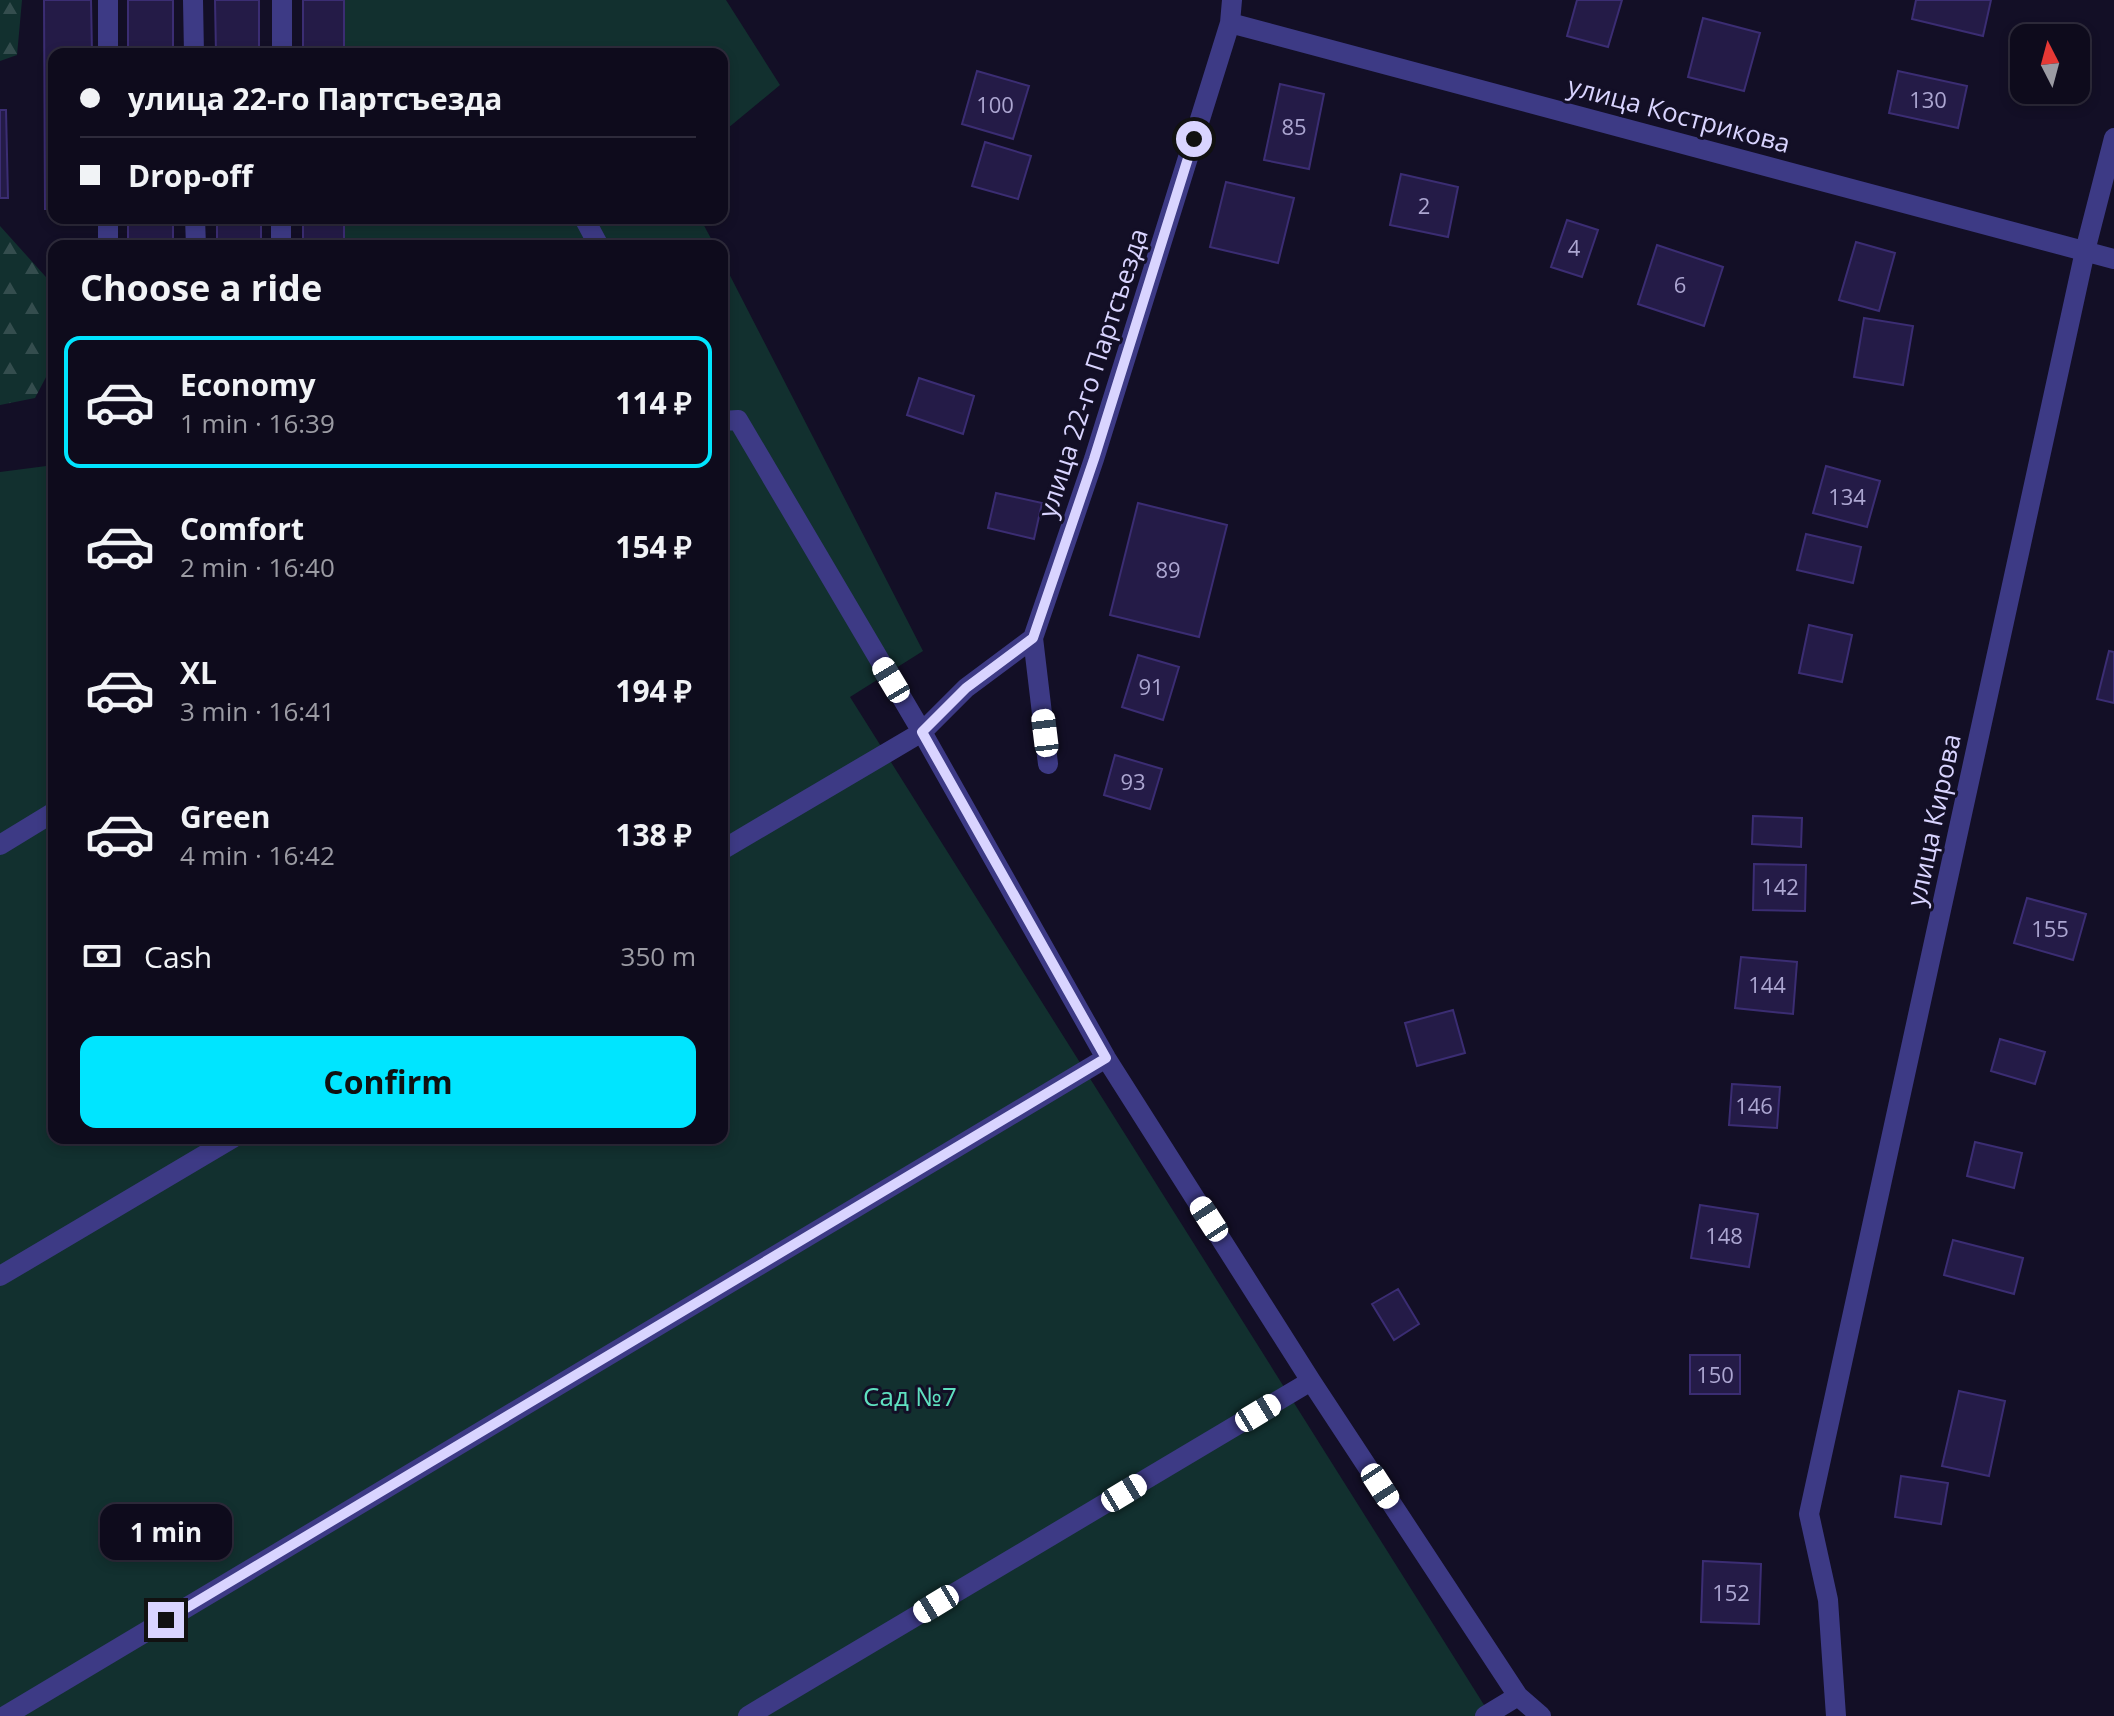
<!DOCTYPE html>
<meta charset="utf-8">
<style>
body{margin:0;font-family:"Open Sans",sans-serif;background:#171425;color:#f1f3f6;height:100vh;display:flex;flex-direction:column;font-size:30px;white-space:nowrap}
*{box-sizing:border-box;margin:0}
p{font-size:26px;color:#9b9ba3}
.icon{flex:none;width:44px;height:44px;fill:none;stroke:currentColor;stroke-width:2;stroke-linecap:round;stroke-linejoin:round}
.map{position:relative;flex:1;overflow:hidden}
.panel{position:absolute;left:48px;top:240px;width:680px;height:904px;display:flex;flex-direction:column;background:#0e0b1c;border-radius:16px;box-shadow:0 4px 12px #0003,0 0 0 2px #2e2b3b}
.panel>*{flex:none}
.guide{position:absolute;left:48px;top:48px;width:680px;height:176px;border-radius:16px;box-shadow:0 4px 12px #0003,0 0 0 2px #2e2b3b;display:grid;align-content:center;height:176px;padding:0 32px;background:#0e0b1c}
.needle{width:52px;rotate:354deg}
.tools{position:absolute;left:2010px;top:24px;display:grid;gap:16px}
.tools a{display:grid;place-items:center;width:80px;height:80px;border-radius:16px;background:#0e0b1c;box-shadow:0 4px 12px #0003,0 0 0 2px #2e2b3b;font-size:40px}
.end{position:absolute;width:36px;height:36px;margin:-18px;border:10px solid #d9d4ff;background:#111;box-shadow:0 0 0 4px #111}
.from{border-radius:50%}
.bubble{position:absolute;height:56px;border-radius:16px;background:#0e0b1c;box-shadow:0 4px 12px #0003,0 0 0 2px #2e2b3b;font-size:26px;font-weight:700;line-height:56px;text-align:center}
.car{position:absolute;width:24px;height:48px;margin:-24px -12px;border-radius:10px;box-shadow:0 0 6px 2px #0007;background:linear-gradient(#fff 24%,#345 0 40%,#fff 0 76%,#345 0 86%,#fff 0)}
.guide b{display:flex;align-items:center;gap:28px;height:76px;font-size:30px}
.guide b+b{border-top:2px solid #2e2b3b}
.guide i{width:20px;height:20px;background:#f1f3f6}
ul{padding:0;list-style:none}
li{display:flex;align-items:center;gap:24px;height:132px;margin:0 16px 12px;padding:0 16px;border:4px solid transparent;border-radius:16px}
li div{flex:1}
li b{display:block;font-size:30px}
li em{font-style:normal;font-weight:700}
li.current{border-color:#00e5ff}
li>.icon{width:72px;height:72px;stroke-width:1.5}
h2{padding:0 32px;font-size:36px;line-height:96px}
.pay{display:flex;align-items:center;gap:20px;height:88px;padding:0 32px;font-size:30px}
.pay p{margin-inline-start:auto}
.button{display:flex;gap:16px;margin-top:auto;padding:16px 32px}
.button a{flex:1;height:92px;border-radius:16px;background:#00e5ff;color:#111;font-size:32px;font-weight:700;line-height:92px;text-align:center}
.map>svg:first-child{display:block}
</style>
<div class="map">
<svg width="2114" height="1716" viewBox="0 0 2114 1716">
<defs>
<pattern id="forest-firs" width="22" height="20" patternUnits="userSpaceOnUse" patternTransform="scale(2)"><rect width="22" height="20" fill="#12302f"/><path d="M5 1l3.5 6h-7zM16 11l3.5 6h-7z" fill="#344d4e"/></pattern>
</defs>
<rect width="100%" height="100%" fill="#130f26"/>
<path fill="url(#forest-firs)" d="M0,0H22L17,55L0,61Z
M0,226L54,286V362L35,398L0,405Z"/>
<path fill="#12302f" d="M344,0H726L780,85L722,133V54H344Z
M344,218H700L715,246H344Z
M722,260L923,651L850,697L1491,1716H0V472L54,465V1138H722Z"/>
<path fill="#241b47" stroke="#3b2d73" stroke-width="2" d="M44,0H91L92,54H54V209H45Z
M128,0H173V54H128Z
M215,0H259V54H216Z
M303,0H344V54H303Z
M1577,0H1622L1608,47L1567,36Z
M1916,0H1991L1983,36L1912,19Z
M1703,18L1760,33L1744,91L1688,77Z
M977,71L1029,86L1013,139L962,124Z
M1898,71L1967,86L1958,128L1889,113Z
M1280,84L1324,94L1309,169L1264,160Z
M0,110H6L8,198H0Z
M985,142L1031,156L1018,199L972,186Z
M1401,174L1458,187L1448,237L1390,225Z
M1226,182L1294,198L1278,263L1210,247Z
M128,218H173V246H128Z
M217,218H261V246H217Z
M303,218H344V246H303Z
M1567,220L1598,230L1582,277L1551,267Z
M1856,242L1895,253L1879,311L1839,300Z
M1657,245L1723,267L1704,326L1638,304Z
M1864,318L1913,326L1903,385L1854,377Z
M919,378L974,396L963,434L907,415Z
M1826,466L1880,481L1867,527L1813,513Z
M996,493L1042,503L1034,539L988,528Z
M1138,503L1227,525L1199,637L1110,615Z
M1806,534L1861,547L1853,583L1797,570Z
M1809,625L1852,635L1842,682L1799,673Z
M2109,651L2114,652V703L2097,699Z
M1138,655L1179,667L1163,720L1122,707Z
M1115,755L1162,769L1150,809L1104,795Z
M1753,816L1802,818L1801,847L1752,844Z
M1754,864L1806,865L1805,911L1753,910Z
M2027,898L2086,914L2073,960L2014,943Z
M1741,957L1797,962L1793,1014L1735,1008Z
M1453,1010L1465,1053L1417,1066L1405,1023Z
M2000,1039L2045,1052L2035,1084L1991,1071Z
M1732,1084L1780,1087L1777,1128L1729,1125Z
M1975,1142L2022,1153L2014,1188L1967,1176Z
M1700,1205L1758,1214L1749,1267L1691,1258Z
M1953,1240L2023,1258L2014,1294L1944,1275Z
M1398,1289L1419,1324L1394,1340L1372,1304Z
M1690,1355H1740V1394H1690Z
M1959,1391L2005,1401L1989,1476L1942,1466Z
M1901,1476L1948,1483L1941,1524L1895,1517Z
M1703,1561L1761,1564L1759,1624L1701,1622Z"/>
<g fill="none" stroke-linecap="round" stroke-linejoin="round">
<path stroke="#3d3a85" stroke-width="20" d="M108,0V54
M193,0L194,54
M1230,23L2114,259
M282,54V0
M108,218V246
M195,218L196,246
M584,218L599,246
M281,246V218
M722,421L738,420L922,732L1106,1058L1311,1381L1518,1696L1541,1716
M1048,764L1033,638L1094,459L1230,23L1232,0
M0,845L54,812
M722,850L922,732L966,688L1033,638
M0,1276L233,1138
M5,1716L1106,1058
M748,1716L1311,1381
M1485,1716L1518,1696
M1836,1716L1828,1600L1809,1514L2085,251L2114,138"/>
</g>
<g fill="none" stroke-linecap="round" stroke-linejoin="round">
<path stroke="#d9d4ff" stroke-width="10" d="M166,1620L1106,1058L922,732L966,688L1033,638L1094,459L1194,139"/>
</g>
<g text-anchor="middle" stroke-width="6" stroke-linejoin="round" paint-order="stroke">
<g font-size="22" fill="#aca6d1">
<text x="1928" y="108">130</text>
<text x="995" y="113">100</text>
<text x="1294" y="135">85</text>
<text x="1424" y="214">2</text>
<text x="1574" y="256">4</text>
<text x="1680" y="293">6</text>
<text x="1847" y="505">134</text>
<text x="1168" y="578">89</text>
<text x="1151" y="695">91</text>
<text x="1133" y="790">93</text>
<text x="1780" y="895">142</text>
<text x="2050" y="937">155</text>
<text x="1767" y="993">144</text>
<text x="1754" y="1114">146</text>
<text x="1724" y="1244">148</text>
<text x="1715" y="1383">150</text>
<text x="1731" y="1601">152</text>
</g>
<g font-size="26" fill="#d9d4ff" stroke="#130f26">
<text transform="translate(1679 115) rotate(15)" y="9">улица Кострикова</text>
<text transform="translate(1093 373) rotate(-72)" y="9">улица 22-го Партсъезда</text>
<text transform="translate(1934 820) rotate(-78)" y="9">улица Кирова</text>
</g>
<g font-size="26" fill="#5fe0c0" stroke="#130f26">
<text x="910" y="1406">Сад №7</text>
</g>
</g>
</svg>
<div class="tools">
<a><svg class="needle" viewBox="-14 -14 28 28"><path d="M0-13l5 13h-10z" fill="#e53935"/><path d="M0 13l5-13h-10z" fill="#9b9ba3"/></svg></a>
</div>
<i class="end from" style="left:1194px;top:139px"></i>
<i class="end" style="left:166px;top:1620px"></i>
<div class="bubble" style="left:100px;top:1504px;width:132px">1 min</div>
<i class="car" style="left:891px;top:680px;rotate:329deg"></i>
<i class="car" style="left:1045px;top:733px;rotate:353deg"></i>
<i class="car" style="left:1209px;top:1219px;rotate:327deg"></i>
<i class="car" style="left:1258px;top:1413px;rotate:59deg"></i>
<i class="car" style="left:1380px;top:1486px;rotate:147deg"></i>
<i class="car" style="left:1124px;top:1493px;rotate:59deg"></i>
<i class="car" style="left:936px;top:1604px;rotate:239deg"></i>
<div class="guide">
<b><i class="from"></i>улица 22-го Партсъезда</b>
<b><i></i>Drop-off</b>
</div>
<section class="panel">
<h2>Choose a ride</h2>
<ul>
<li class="current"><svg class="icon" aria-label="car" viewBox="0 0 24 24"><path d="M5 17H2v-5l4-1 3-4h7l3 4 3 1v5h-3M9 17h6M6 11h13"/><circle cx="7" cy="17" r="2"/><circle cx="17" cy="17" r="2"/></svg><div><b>Economy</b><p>1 min · 16:39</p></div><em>114 ₽</em></li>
<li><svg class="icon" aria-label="car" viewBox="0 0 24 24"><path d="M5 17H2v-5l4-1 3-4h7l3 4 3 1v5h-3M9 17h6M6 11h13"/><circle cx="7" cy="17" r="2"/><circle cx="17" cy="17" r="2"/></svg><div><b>Comfort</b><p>2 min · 16:40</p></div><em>154 ₽</em></li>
<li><svg class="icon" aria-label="car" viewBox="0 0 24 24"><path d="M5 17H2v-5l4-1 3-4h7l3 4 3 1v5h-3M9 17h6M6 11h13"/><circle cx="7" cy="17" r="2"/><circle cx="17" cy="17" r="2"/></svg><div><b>XL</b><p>3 min · 16:41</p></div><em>194 ₽</em></li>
<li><svg class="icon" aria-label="car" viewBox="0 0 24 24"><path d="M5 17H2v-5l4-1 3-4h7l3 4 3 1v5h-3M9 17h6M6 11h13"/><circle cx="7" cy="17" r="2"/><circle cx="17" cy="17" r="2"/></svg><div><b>Green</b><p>4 min · 16:42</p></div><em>138 ₽</em></li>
</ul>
<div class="pay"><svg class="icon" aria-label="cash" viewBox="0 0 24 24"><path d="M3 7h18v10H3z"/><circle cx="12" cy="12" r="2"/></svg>Cash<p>350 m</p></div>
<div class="button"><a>Confirm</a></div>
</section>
</div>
